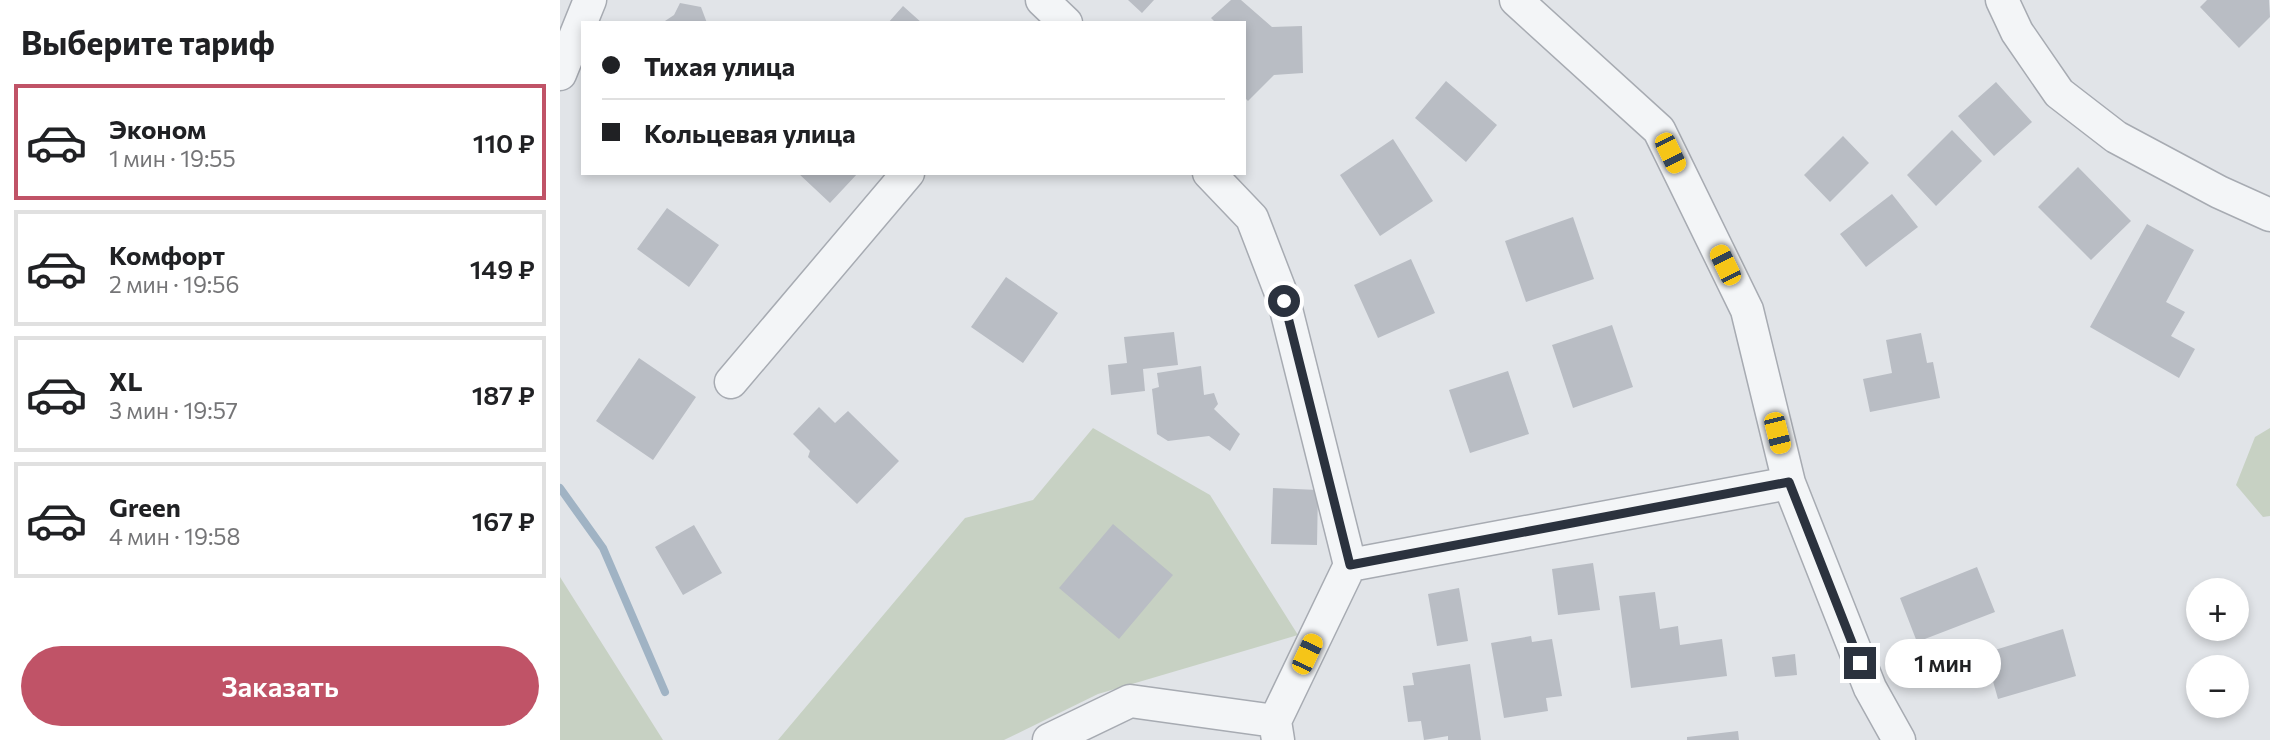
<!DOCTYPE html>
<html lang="ru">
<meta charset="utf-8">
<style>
body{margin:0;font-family:Commissioner,sans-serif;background:#f2f2f2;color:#202124;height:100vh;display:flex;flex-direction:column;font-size:26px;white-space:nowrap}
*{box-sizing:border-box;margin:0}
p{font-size:23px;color:#757577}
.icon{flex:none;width:38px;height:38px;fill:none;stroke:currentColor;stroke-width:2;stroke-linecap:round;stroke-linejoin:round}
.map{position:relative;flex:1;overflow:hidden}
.drawer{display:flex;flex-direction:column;background:#fff;width:560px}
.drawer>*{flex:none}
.banner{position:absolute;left:21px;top:21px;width:665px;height:154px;border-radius:0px;box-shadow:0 4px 10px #0003;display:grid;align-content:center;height:154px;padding:0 21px;background:#fff}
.fabs{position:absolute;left:1626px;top:578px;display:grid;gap:14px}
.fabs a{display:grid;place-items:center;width:63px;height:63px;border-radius:50%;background:#fff;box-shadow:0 4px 10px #0003;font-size:35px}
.end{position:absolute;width:32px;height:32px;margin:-16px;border:9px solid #2b323e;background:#fff;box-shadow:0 0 0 4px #fff}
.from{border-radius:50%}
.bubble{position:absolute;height:49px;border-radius:24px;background:#fff;box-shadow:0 4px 10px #0003;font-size:23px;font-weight:600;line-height:49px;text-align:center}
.car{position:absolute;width:21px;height:42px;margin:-21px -10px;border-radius:9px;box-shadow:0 0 5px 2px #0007;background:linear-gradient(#f5c518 24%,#345 0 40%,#f5c518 0 76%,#345 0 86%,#f5c518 0)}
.banner b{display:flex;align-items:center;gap:24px;height:66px;font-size:26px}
.banner b+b{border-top:2px solid #e0e0e0}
.banner i{width:18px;height:18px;background:#202124}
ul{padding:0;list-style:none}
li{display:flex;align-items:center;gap:21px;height:116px;margin:0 14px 10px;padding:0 7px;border:4px solid #e0e0e0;border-radius:0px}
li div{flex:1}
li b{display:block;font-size:26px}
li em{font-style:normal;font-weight:600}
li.active{border-color:#c05367}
li>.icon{width:63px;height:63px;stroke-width:1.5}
h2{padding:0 21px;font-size:32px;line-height:84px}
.action{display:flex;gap:14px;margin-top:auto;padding:14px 21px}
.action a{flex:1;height:80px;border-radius:42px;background:#c05367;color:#fff;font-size:28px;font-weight:600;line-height:80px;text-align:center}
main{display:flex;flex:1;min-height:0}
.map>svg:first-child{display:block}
</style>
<main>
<section class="drawer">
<h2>Выберите тариф</h2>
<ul>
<li class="active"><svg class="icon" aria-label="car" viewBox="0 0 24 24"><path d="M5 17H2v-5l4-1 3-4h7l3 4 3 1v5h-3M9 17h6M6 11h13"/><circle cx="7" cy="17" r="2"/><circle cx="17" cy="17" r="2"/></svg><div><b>Эконом</b><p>1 мин · 19:55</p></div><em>110 ₽</em></li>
<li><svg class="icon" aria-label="car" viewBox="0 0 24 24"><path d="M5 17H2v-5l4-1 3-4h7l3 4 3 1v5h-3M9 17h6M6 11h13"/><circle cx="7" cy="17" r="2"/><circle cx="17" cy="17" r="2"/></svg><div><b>Комфорт</b><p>2 мин · 19:56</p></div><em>149 ₽</em></li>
<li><svg class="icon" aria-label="car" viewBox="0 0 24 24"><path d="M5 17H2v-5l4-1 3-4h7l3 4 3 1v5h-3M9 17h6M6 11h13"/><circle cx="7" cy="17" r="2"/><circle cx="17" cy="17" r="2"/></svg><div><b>XL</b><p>3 мин · 19:57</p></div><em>187 ₽</em></li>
<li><svg class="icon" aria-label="car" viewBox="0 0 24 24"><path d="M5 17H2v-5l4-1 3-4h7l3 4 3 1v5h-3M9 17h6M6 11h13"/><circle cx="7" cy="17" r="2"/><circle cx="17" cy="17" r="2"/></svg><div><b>Green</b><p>4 мин · 19:58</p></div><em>167 ₽</em></li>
</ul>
<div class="action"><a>Заказать</a></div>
</section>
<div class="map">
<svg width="1710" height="740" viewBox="0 0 1710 740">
<rect width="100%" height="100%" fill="#e1e4e8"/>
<path fill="#c7d1c3" d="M533,428L650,495L738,635L538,694L444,740H218L405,518L473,500Z
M1710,428V516L1703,517L1676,485L1695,437Z
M0,577L103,740H0Z"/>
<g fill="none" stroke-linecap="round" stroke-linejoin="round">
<path stroke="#a0b3c4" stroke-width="8" d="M0,488L43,548L105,692"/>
</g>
<path fill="#b9bdc4" d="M568,0H594L582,13Z
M671,0H681L712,27L742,26L743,73L714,75L688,101L684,97V23H656L651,18Z
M1647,0H1709L1710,17L1679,48L1640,7Z
M120,3L141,7L147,23H102L114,15Z
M343,6L362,23H328Z
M886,81L937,125L906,162L855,118Z
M1436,82L1472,122L1434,156L1398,116Z
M1392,130L1422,161L1376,206L1347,175Z
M1283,136L1309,163L1270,202L1244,175Z
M833,139L873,201L820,236L780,175Z
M1518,167L1571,221L1531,260L1478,207Z
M238,173H298L270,203Z
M1332,194L1358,227L1306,267L1280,234Z
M107,208L159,245L129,287L77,249Z
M1013,217L1034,279L966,302L945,241Z
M1587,224L1634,250L1606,302L1625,312L1611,336L1635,349L1619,378L1530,327Z
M851,259L875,313L818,338L794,285Z
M446,277L498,313L463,363L411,327Z
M1052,325L1073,387L1013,408L992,345Z
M614,332L618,365L583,369L585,391L551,395L548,365L567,363L564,337Z
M1361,333L1367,363L1373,362L1380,398L1310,412L1303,379L1332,373L1326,340Z
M79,358L136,397L93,460L36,421Z
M641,366L644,395L654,393L658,404L654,409L680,434L670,451L649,436L608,441L597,434L592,389L599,387L597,373Z
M948,371L969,434L910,453L889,390Z
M259,407L275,423L288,411L339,461L297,504L248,457L250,451L233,434Z
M713,488L758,490L757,545L711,544Z
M553,524L613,575L559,639L499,588Z
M134,525L162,573L123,595L95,547Z
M1033,563L1040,610L998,615L992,569Z
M1417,567L1435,612L1357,642L1340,598Z
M899,588L908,641L877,646L868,594Z
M1095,592L1100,629L1118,626L1120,645L1162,639L1167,676L1071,688L1059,596Z
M1503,629L1516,676L1438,699L1425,653Z
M971,636L972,642L992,639L1002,696L986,698L988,711L944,718L931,643Z
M1235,654L1237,675L1215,677L1212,657Z
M910,664L921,740H888V736L864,740L861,721L848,722L843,686L854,685L852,673Z
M1178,731L1179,740H1127V737Z"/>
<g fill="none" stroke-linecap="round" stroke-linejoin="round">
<g stroke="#a7abb2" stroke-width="35">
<path id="street" d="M482,0L506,23
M956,0L1099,130L1187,310L1229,483
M1442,0L1457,32L1499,93L1556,137L1659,192L1710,215
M0,74L30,0
M649,173L692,218L724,301L790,565
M171,382L348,173
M489,740L570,701L715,721
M718,740L715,721L790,565L1229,483L1310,688L1339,740"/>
</g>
<use href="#street" stroke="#f3f5f7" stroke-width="32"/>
</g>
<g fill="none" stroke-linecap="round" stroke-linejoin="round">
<path stroke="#2b323e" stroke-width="9" d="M724,301L790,565L1229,482L1300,663"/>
</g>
</svg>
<div class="fabs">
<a>+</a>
<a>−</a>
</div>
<i class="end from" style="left:724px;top:301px"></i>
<i class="end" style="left:1300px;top:663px"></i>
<div class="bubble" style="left:1325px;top:639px;width:116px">1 мин</div>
<i class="car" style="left:1110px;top:153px;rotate:154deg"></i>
<i class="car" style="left:1165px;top:265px;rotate:334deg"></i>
<i class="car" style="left:1217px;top:433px;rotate:166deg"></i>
<i class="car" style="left:747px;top:654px;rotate:25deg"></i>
<div class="banner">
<b><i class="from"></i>Тихая улица</b>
<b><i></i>Кольцевая улица</b>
</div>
</div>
</main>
